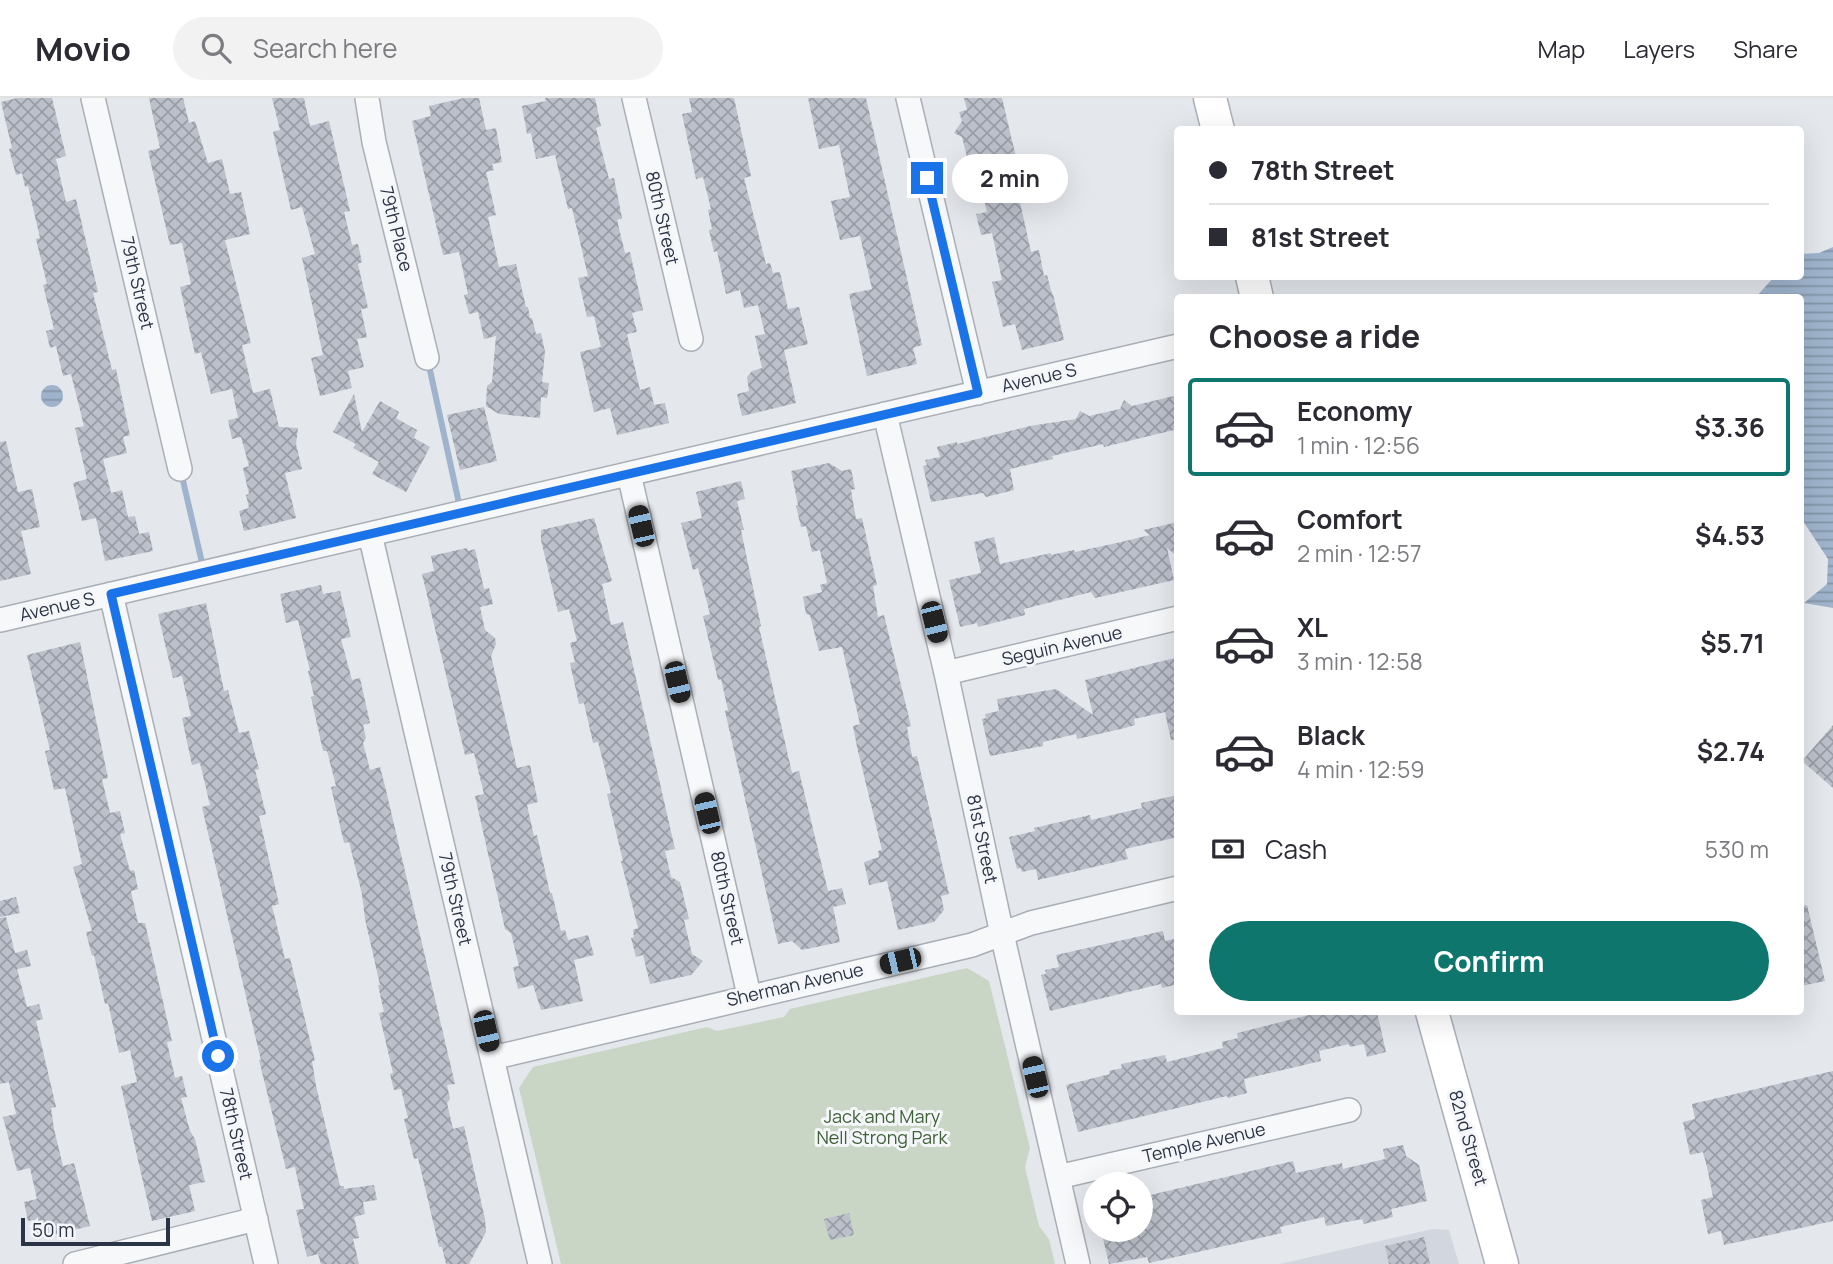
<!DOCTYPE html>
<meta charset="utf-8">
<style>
body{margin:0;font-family:Manrope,sans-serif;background:#f2f2f3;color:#2b2b33;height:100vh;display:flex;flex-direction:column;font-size:26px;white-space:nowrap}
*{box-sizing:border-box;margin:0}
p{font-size:23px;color:#7c7c81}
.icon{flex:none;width:38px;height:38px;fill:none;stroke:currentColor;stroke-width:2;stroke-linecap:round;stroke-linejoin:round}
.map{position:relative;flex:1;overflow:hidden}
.sheet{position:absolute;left:1174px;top:196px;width:630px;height:721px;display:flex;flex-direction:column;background:#fff;border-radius:7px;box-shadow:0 7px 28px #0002}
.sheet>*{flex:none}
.hud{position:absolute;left:1174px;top:28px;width:630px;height:154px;border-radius:7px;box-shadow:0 7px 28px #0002;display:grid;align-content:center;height:154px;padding:0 35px;background:#fff}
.controls{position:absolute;left:1083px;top:1074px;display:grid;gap:14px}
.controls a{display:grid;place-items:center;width:70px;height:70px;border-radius:50%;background:#fff;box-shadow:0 7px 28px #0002;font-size:35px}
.scale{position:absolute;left:21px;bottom:18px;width:149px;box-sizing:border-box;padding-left:7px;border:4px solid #2b3445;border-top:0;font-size:19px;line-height:24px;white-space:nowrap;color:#2b3445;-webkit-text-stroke:5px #f4f6f9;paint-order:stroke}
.end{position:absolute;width:32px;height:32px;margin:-16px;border:9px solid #1a73e8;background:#fff;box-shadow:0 0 0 4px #fff}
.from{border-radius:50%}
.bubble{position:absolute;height:49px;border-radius:24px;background:#fff;box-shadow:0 7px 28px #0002;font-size:23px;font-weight:700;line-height:49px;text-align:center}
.car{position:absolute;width:21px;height:42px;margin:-21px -10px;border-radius:9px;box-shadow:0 0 5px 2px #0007;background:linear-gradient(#222 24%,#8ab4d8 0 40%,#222 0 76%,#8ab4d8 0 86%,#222 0)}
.hud b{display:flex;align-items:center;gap:24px;height:66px;font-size:26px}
.hud b+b{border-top:2px solid #e1e1e2}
.hud i{width:18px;height:18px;background:#2b2b33}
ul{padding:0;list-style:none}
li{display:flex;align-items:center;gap:21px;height:98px;margin:0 14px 10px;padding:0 21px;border:4px solid transparent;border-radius:7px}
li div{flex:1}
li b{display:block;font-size:26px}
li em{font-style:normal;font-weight:700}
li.current{border-color:#0f766e}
li>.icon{width:63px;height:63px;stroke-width:1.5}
h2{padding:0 35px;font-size:32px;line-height:84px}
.pay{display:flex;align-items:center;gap:18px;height:77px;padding:0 35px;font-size:26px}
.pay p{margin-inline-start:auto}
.action{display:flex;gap:14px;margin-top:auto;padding:14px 35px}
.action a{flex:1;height:80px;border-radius:42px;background:#0f766e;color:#fff;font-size:28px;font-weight:700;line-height:80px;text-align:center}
header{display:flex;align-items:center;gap:42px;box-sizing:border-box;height:98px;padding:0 35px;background:#fff;border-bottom:2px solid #e1e1e2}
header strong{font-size:33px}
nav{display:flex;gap:38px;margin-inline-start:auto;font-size:24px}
.search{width:490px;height:63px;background:#f2f2f3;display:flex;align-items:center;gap:18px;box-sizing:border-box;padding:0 24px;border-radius:38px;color:#7c7c81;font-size:26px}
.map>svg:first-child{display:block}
</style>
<header>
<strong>Movio</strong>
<div class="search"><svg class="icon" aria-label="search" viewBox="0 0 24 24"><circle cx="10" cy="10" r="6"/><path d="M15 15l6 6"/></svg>Search here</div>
<nav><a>Map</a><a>Layers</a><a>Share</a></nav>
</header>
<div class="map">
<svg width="1833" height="1166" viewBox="0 0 1833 1166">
<defs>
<pattern id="water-rules" width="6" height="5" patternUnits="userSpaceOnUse" patternTransform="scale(1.75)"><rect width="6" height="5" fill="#9fb4cc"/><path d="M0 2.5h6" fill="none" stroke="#8293a7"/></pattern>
<pattern id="building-cross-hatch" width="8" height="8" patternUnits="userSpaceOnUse" patternTransform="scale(1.75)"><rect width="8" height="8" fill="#bbc0ca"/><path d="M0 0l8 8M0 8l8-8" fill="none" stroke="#989da6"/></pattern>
</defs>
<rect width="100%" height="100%" fill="#e4e7ec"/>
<path fill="#d2d6de" d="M1432,1131L1449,1132L1459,1166H1280Z"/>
<path fill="#c9d6c5" d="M967,870L989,883L1030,1050L1025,1069L1039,1128L1049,1141L1055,1166H561L519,990L533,969L707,929L717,933L784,919L790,911Z"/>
<path fill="url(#water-rules)" d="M1833,149V510L1804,505L1827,486L1828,461L1801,420V200L1756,199L1774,179L1801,178V156L1819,155Z
M41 298a11 11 0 1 1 22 0a11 11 0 1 1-22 0Z"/>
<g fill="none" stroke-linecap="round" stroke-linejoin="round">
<path stroke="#9fb4cc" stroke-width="6" d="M428,263L460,410
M181,374L203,469"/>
</g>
<path fill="url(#building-cross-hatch)" d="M17,0H52L66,58L56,61L66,104L76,101L98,194L93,195L112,272L116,271L130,337L123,339L127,355L103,361L111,395L122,392L128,419L135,418L139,436L149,434L153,453L105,463L96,420L82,423L73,385L87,381L75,330L84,328L71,276L63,278L56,248L50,250L46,233L54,231L43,187L47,186L36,141L40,140L28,88L25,89L22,75L16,77L9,51L12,50L1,4Z
M149,0H183L189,25L195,23L208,65L222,61L230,96L241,94L250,136L225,142L251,245L242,247L253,295L270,291L279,329L298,330L296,346L302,371L285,375L296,420L244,433L239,413L249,410L246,397L249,396L243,370L249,368L241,339L232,341L228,322L238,320L232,291L211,296L201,254L195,256L180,189L191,186L182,145L170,147L148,53L160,50Z
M272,0H304L310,28L329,23L350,113L344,114L352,147L358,146L362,164L358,166L368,210L361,211L367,239L357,241L364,269L348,273L352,290L320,298L311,260L323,257L302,160L315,156L302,109L291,112L273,34L280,32Z
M464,0H479L486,32L496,30L502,64L492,66L494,72L486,74L496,117L488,119L499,169L516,166L526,209H528L530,220H532L536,236L541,235L545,254L542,284L549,285L547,300L541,299L540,320L499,316L486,308L487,288L492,284L496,238L484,241L478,214L469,216L464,197L468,196L459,154L443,157L412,23L431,18L429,8Z
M545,0H595L601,28L596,30L609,81L614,80L622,120L617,122L625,155L630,154L643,212L632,215L637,234L627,236L640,292L650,289L654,307L665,305L669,325L617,337L610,310L594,314L580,254L601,249L594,218L587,219L578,180L588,178L572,110L568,111L555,57L536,61L531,35L527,36L522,8L546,3Z
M689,0H734L751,78L744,80L766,166L770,165L773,175L780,174L788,211L799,209L808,246L784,252L796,305L742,318L737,296L749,293L747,279L752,273L762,270L755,238L765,236L758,207L744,210L740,192L726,196L717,153L714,154L709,132L712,131L708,112L711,111L703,79L696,81L682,16L692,14Z
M808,0H866L922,247L913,250L917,266L867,278L849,196L872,191L860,138L840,142L831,103L850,99L839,47L819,51Z
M964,0H1002L1024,93L1018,95L1031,154L1039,152L1044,178L1047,177L1052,196H1053L1064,242L1022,252L1015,226L1003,229L992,184L1002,182L992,135L981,137L976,116L987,114L980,84L969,86L965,68L969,67L962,39L954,35L962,23L959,14L967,12Z
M354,296L362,334L380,303L399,314L396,320L417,332L414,340L430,349L406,394L372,376L379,364L353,350L356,346L333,334Z
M1178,297V331L1104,349L1103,346L1052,358L1053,361L1010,371L1014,392L986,399L983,395L931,404L923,368L927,367L925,362L940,359L937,349L957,344V346L1030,328L1076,321L1080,313L1089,318L1120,311L1124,302L1132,308Z
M484,309L497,363L460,372L447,317Z
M6,343L18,394L32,391L40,429L21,433L31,476L0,483V344Z
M829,365L842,373L851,371L855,391L851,392L856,421L862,420L877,487L873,488L878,519L884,517L911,628L907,629L912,659L917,658L949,796L941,798L944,812L934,824L898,832L887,783L869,787L864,764L879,759L878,753L882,752L857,649L853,628L860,626L842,549L819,553L810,517L806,516L803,499L822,494L820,487L827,485L820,452L812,454L806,428L801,429L796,408L798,407L791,373Z
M741,383L745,401L737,403L744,432H741L761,528L759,529L792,675L799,673L828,793L842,790L846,806L833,809L840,844L802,852L792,843L778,846L725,613L728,612L721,581L718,582L703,518L710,516L698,470L693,472L681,425L702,420L696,394Z
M594,420L612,483L602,486L611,527L623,524L675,751L665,753L671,779L680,784L689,821L684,822L692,856L703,863L691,877L650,886L643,857L636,859L631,840L634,839L633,832L638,830L621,763H623L607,696L611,695L598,644L593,645L584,605L579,606L570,565L575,564L570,545L577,543L569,511L558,514L541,442V432Z
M1178,424V459L1167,450L1174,482L1095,500L1091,494L1024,511L1025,517L978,529L977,525L960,529L949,482L981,475L974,444L994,439L1000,466L1051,455V457L1074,452L1075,454L1121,444L1150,437L1143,432Z
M467,450L468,453L475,451L484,491L489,490L493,506L480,509L485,532L495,540L496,546L491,558L517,670L530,667L538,704L527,707L534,738L537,737L550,795H552L561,833L565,832L568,842L588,837L594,857L574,862L583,903L541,912L533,887L518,891L513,869L519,868L511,835L505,831L475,698L484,696L474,655L465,657L422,476L434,473L431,458Z
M321,487L323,496L340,493L351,539L341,541L352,582L360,580L370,625L363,627L366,640L363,645L370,672L380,669L385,688L455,986L447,987L450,1001L447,1005L453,1031L464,1028L485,1121L486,1134L469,1166H446L442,1149H439L418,1060L414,1061L404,1021L408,1020L401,991L394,992L390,976L393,975L379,915L384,914L378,887H380L365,821L362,796L349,744L344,745L331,689L336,688L327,653H323L311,599L314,598L308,573H310L298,522L286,525L280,496Z
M206,505L224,593L228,592L239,635L249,633L259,671L255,672L266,716L259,718L279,806L272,808L285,861L290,860L315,963H312L316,988L340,1088H344V1091L374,1087L377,1102L363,1104L365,1116L354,1119L359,1140L353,1141L359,1166H321L318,1156L307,1159L296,1112L304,1111L295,1069L286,1071L259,962H261L254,933L202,709L210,707L200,665L192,667L182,620L191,618L182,578L173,580L158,516Z
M80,544L108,680L102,681L110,715L120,713L125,735L120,736L130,773L134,772L138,791L131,793L138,825H145L172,943L167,944L175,980L182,978L187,999L181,1000L190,1033L195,1041L205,1084L189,1087L195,1113L152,1123L121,988L137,984L130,952L119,955L108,905L105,906L94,857L92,858L86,834L92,833L73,769L82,766L65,690L54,692L45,653L50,652L27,557Z
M1175,560L1178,571V641L1171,642L1165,614L1134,621L1135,627L1125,630L1077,641L1076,636L1043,644V648L990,658L982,621L986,620L985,616L999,613L997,601L1056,591L1093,617L1085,582Z
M1833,627V690L1802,663Z
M1178,697V739L1125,751L1128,761L1038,782L1036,771L1022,774L1021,770L1017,771L1009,739L1035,733L1034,730L1090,717L1091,722L1142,710L1141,705Z
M16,799L20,815L0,819V803Z
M1807,807L1825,883L1801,888V808Z
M6,819L15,855L27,852L31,868L17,871L27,909L39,906L43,921L36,923L56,1009L51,1010L54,1031L63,1068L74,1065L90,1128L37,1141L33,1122L28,1123L24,1104L37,1101L30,1070L17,1073L3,1019L16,1016L9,984L0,986V820Z
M1163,833L1165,843L1178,840V886L1162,890L1161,886L1050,913L1041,877L1046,876L1045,872L1059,869L1056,857Z
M1321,914H1377L1386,954L1367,959L1364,946L1350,949L1349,946L1319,953L1321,963L1244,981L1247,995L1228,1000L1227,998L1078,1034L1066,987L1110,976L1109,973L1122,970L1121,966L1165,957L1167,964L1223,950L1222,944L1238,940L1237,935Z
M1833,973V1123L1724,1147L1721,1133L1708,1136L1701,1102L1713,1099L1707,1069L1703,1054L1690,1057L1683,1024L1695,1021L1692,1006Z
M1403,1047L1406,1058L1419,1067L1427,1103L1391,1111L1393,1119L1364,1126L1362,1121L1326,1128L1324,1119L1280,1129L1282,1135L1149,1165L1147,1159L1109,1166L1101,1132H1141V1118L1146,1117L1142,1099L1293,1063L1296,1075L1342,1065L1343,1071L1385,1061L1383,1051Z
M849,1115L854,1137L830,1142L824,1121Z
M1424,1139L1430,1166H1389L1385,1148Z"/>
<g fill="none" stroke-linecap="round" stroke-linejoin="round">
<g stroke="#a9aeb7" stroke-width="26">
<path id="street" d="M93,0L180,371
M367,0L374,44L427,260
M634,0L691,241
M908,0L978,295
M885,316L946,575L1002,836L1078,1166
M629,376L749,897
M370,436L540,1166
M111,496L266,1166
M0,522L1178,248
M946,575L1178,520
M492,960L972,847L1031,825L1178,790
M1058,1079L1349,1012
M75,1166L256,1121"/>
</g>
<g stroke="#a9aeb7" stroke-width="35">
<path id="secondary" d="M1210,0L1218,32
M1252,178L1257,200
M1432,914L1502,1166"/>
</g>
<use href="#street" stroke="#f7f8fa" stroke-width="23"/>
<use href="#secondary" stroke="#fff" stroke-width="32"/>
</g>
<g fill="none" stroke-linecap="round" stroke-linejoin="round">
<path stroke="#1a73e8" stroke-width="9" d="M218,958L111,496L978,295L927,80"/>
</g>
<g text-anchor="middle" stroke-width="6" stroke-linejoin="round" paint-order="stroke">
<g font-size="18" fill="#2b3445" stroke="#f4f6f9">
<text transform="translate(662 120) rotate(77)" y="6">80th Street</text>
<text transform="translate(396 131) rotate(76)" y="6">79th Place</text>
<text transform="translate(137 185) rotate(77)" y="6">79th Street</text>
<text transform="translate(1039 280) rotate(-13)" y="6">Avenue S</text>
<text transform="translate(57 509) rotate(-13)" y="6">Avenue S</text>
<text transform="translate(1062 548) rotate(-13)" y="6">Seguin Avenue</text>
<text transform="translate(982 741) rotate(78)" y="6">81st Street</text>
<text transform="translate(727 800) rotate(77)" y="6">80th Street</text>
<text transform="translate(455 801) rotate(77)" y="6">79th Street</text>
<text transform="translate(795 887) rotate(-13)" y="6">Sherman Avenue</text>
<text transform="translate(236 1036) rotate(77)" y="6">78th Street</text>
<text transform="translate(1468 1040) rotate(74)" y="6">82nd Street</text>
<text transform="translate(1204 1045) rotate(-13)" y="6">Temple Avenue</text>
</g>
<g font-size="18" fill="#3f6138" stroke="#f4f6f9">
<text x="882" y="1025">Jack and Mary<tspan x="882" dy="21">Nell Strong Park</tspan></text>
</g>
</g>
</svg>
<div class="controls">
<a><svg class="icon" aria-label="locate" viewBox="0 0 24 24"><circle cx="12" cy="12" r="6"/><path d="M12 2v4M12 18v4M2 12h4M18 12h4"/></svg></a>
</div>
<div class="scale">50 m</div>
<i class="end from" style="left:218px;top:958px"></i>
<i class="end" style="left:927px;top:80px"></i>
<div class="bubble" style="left:952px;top:56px;width:116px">2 min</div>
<i class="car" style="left:641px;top:428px;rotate:347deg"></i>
<i class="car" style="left:934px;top:524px;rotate:166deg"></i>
<i class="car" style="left:677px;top:584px;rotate:167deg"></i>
<i class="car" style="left:707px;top:715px;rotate:347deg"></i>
<i class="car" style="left:900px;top:863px;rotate:257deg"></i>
<i class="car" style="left:486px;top:933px;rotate:167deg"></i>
<i class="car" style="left:1035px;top:979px;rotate:347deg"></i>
<div class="hud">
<b><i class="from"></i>78th Street</b>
<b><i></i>81st Street</b>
</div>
<section class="sheet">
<h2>Choose a ride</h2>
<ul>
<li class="current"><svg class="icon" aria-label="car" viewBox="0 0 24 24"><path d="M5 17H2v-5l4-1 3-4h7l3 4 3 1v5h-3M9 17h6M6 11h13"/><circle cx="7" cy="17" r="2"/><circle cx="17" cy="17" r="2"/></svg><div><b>Economy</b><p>1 min · 12:56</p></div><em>$3.36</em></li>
<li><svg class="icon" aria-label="car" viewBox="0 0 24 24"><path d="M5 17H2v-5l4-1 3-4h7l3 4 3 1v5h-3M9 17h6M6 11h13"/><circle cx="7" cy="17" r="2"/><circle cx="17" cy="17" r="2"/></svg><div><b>Comfort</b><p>2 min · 12:57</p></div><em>$4.53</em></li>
<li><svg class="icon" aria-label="car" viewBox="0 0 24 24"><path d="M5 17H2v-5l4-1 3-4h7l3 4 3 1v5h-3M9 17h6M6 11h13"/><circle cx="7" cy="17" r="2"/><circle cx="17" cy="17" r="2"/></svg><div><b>XL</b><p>3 min · 12:58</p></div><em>$5.71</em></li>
<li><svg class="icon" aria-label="car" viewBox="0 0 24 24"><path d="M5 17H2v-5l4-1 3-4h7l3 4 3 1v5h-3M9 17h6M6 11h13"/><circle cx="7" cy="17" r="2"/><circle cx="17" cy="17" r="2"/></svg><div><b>Black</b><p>4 min · 12:59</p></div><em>$2.74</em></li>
</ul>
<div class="pay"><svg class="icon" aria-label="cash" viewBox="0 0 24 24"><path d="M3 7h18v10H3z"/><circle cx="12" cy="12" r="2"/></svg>Cash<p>530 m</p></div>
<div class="action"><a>Confirm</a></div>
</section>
</div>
